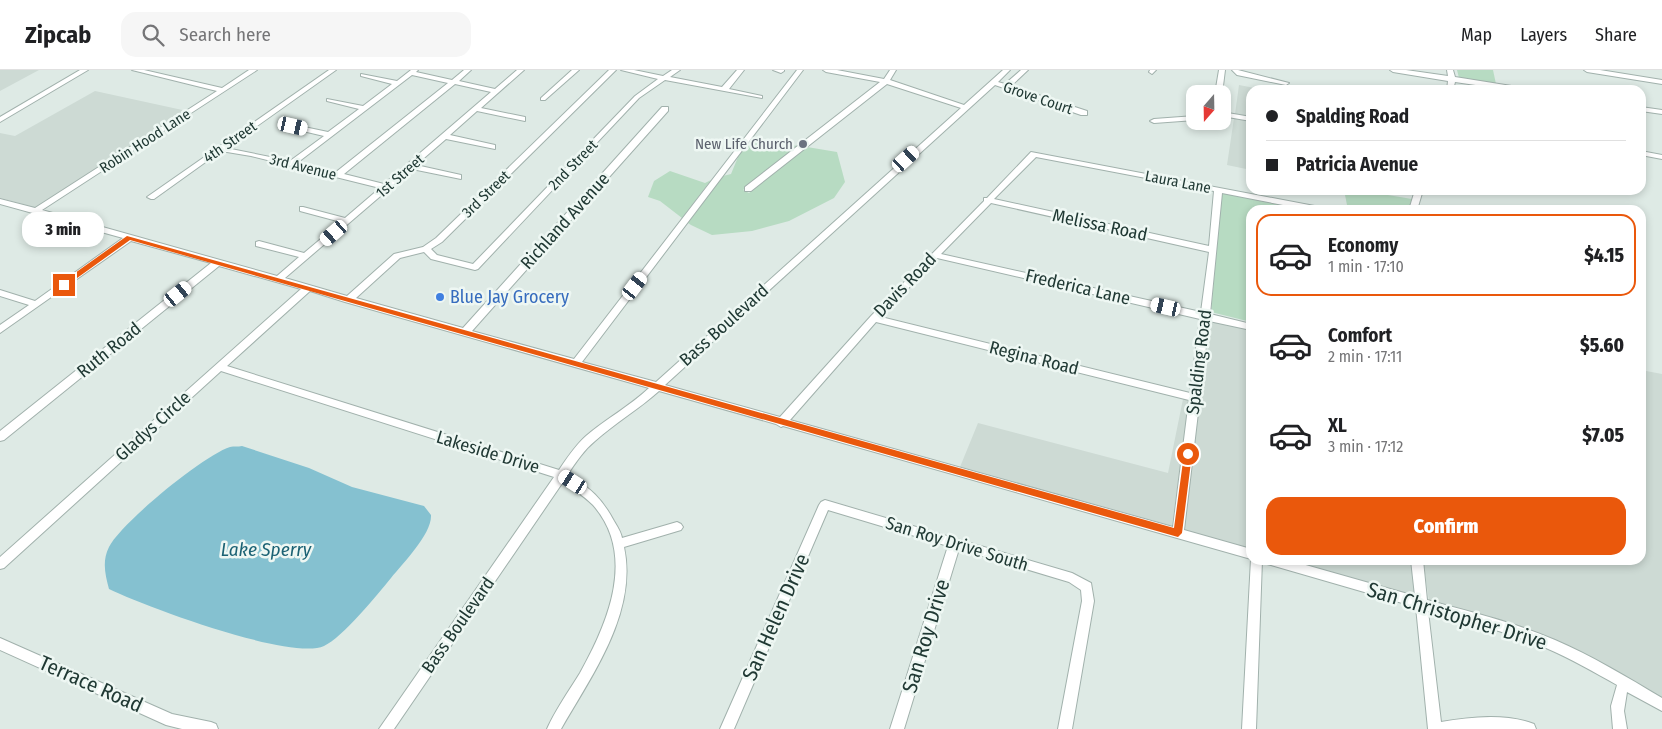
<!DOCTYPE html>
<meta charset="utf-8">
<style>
body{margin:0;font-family:"Fira Sans Condensed",sans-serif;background:#f6f6f6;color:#202124;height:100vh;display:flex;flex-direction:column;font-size:19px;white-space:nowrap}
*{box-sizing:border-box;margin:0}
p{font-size:16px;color:#757577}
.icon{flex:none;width:28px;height:28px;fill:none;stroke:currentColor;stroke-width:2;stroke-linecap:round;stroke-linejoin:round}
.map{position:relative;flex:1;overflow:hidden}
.panel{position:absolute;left:1246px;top:135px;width:400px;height:360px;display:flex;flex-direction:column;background:#fff;border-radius:15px;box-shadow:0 2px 8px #0003}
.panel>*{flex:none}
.guide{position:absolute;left:1246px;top:15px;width:400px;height:110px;border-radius:15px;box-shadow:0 2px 8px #0003;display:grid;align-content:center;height:110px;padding:0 20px;background:#fff}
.needle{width:32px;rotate:200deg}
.fabs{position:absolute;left:1186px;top:15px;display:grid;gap:10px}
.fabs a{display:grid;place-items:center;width:45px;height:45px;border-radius:10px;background:#fff;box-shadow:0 2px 8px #0003;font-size:25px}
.end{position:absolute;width:22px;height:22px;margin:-11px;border:6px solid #ea580c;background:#fff;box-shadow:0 0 0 2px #fff}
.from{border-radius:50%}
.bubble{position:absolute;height:35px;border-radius:15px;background:#fff;box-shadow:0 2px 8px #0003;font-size:16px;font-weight:800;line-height:35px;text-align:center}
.car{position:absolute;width:15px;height:30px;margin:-15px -8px;border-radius:6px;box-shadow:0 0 4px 1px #0007;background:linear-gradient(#fff 24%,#345 0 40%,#fff 0 76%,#345 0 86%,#fff 0)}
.guide b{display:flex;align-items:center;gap:18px;height:48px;font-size:19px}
.guide b+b{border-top:1px solid #e0e0e0}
.guide i{width:12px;height:12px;background:#202124}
ul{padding:9px 0 0;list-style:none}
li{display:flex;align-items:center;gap:15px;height:82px;margin:0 10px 8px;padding:0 10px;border:2px solid transparent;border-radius:15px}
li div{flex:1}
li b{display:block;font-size:19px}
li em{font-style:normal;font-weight:800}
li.selected{border-color:#ea580c}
li>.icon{width:45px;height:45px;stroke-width:1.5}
.button{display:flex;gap:10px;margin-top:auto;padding:10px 20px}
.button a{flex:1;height:58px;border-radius:15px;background:#ea580c;color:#fff;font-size:20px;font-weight:800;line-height:58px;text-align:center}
header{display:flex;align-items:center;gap:30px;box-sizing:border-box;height:70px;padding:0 25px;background:#fff;border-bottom:1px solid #e0e0e0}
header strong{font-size:24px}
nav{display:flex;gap:28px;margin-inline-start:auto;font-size:18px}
.search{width:350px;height:45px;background:#f6f6f6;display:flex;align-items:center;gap:12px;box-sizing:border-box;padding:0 18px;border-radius:15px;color:#757577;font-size:19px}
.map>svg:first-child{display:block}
</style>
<header>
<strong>Zipcab</strong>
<div class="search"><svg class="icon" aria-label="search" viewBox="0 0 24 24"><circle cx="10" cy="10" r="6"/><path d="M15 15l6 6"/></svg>Search here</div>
<nav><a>Map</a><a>Layers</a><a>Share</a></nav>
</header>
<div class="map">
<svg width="1662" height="659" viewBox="0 0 1662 659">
<rect width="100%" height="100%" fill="#deeae5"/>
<path fill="#cddad4" d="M0,0H39L0,21Z
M1239,15L1265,20H1251V47L1235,44Z
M95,21L187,41L37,138L0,128V63L15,66Z
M1234,48L1251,51V100L1227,95Z
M1210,251L1251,260V479L1184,460Z
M1641,300L1662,304V628L1593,589L1550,568L1515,555L1429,531L1423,490H1641Z
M1183,329L1189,331L1172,456L960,397L978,353L1168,403Z
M1290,490H1411L1416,527Z"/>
<path fill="#b7dbc2" d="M1457,0H1493L1496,14L1459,8Z
M750,70L798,76L743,120L749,123L807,77L837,82L845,112L834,128L789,151L752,161L712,165L691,155L688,153L723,106L731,104L738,87Z
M670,101L705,113L711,110L682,148L660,131L648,127L654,111Z
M1344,120H1358L1412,129L1408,140H1348Z
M1222,123L1305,140H1251V252L1211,242Z"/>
<path fill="#85c1d0" d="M242,376L309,398L352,417L424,436L431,445C432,464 403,493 391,508C378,524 342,568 324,576C291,591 144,536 109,519C105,504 102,491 109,477C121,453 204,385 230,377C234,376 238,377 242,376Z"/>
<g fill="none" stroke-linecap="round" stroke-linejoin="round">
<g stroke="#a1b1ac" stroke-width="2">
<path id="minor" d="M80,0H88L0,52V47Z
M132,0H144L222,18L249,0H257L42,140L277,206L299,187L256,176V172L259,171L304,183L341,152L300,141V137H303L345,148L380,118L251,86L221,81L154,129H151L147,127L329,0H336L226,78L290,91L324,66L290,58V54L328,62L359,39L327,31V29L363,36L392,14L361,6V4L397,11L411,0H418L416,2L452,10L464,0H471L459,11L495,19L517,0H524L481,38L525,47V51L477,41L450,65L495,75V79L446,69L416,95L461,105V109L412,99L285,208L347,226L394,184L423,177L436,168L609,0H616L442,172L431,179L437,185L473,194L635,26L658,9L621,0H634L663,6L672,0H680L670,7L722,17L737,0H744L729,19L762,26V28L665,10L639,28L478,199L475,200L431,189L424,182L400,188L356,228L463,258L662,37H668V41L472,261L574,289L797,0H803L582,292L656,312L961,38L887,14L751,121H745V117L880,12L826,2L823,0H837L884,9L890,0H896L890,10L964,35L1003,0H1010L998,12L1005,14L1021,0H1028L1011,16L1087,41V45H1081L995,15L665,315L780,347L871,246L984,131V128H987L1031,82L1325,138L1326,140H1309L1222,123L1210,244L1251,254V260L1209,251L1184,460L1251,479V490H1262L1256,659H1242L1251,489L783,356L781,357L776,354L659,321C639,339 615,353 595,371C584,380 576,392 568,404C591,419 601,427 614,451C617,456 621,462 622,468L677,452L681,454L683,457L681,460L624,477C638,542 592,605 561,659H547C556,639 569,621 580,603C608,553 637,485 593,435C584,426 573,419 563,412L394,659H379L554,407L221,301L4,498L0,499V487L301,219L219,196L4,370L0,371V361L211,193L131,171L0,263V255L29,235L0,226V220L35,231L123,168L0,134V129L35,138L217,21ZM412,5L448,13L336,102L297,93ZM455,14L491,22L384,114L344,104ZM1036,87L1214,121L1209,176L994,129ZM991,133L1209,182L1201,242L941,184ZM937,188L1200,249L1190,323L881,247ZM310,221L345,232L649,318C630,336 606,349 586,366C575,376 567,388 559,400L227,296ZM876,252L1189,330L1173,457L790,350Z
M572,0H579L545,30H541V28Z
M773,0H784V1L781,3Z
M1150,0H1156L1152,4L1149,2Z
M1219,0H1225L1222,24H1215Z
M1232,0H1238L1289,13L1286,15L1237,5Z
M1390,0H1406L1448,6L1447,0H1453L1455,7L1524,18L1527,20H1510L1455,12L1453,20H1447L1448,11L1393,2Z
M1584,0H1600L1662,10V14L1587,2Z
M1641,37L1662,40V44L1641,41Z
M1222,42L1251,47V51L1222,46Z
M1195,46V50L1154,53L1150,51L1154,49Z
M1641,81L1662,85V89L1641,85Z
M1415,120H1423L1417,140H1409Z
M825,430L1072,503L1091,513L1094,531L1072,659H1058L1082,531L1081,520L1069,512L959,479L904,659H890L948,476L828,440L734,659H720L819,435L821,432Z
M1265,490H1288L1415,526L1411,490H1423L1427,530C1470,542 1514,552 1555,570C1592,586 1627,607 1662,628V641L1627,622L1624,641L1627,659H1613L1611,636L1617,615C1594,602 1570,588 1546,578C1508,562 1468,552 1428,541L1441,652C1471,647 1505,643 1534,654L1536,659H1428L1416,537L1271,495L1267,494Z
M0,568L172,644L211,652L216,654L218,659H182L166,655L0,580Z"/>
</g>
<use href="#minor" fill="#fff" fill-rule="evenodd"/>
</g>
<path fill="#ea580c" d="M127,166L1174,458L1184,384L1188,381L1192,384L1182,463L1178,467L130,170L66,216H61V213Z"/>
<circle fill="#6b7280" stroke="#eef7f3" stroke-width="2" cx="803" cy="74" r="5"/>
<circle fill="#3f7fe0" stroke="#eef7f3" stroke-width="2" cx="440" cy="227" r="5"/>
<g text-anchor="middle" stroke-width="5" stroke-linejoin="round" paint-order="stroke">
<g font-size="15" fill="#203934" stroke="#eef7f3">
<text transform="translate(1038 28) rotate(19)" y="5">Grove Court</text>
<text transform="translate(145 71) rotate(-33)" y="5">Robin Hood Lane</text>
<text transform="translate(230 72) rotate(-35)" y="5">4th Street</text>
<text transform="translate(573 95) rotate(-46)" y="5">2nd Street</text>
<text transform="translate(303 97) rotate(14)" y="5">3rd Avenue</text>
<text transform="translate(400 106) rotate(-41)" y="5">1st Street</text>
<text transform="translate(1178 112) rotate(11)" y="5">Laura Lane</text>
<text transform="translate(486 124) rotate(-44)" y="5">3rd Street</text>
</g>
<g font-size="15" fill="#5b616d" stroke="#eef7f3" text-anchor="end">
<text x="793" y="79">New Life Church</text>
</g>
<g font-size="18" fill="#203934" stroke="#eef7f3">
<text transform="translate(565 151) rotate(-48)" y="6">Richland Avenue</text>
<text transform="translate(1100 155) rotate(12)" y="6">Melissa Road</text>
<text transform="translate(905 215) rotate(-46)" y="6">Davis Road</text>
<text transform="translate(1078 217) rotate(13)" y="6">Frederica Lane</text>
<text transform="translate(724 255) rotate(-42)" y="6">Bass Boulevard</text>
<text transform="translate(109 280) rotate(-39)" y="6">Ruth Road</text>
<text transform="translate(1034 288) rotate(14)" y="6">Regina Road</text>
<text transform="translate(1199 292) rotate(-83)" y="6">Spalding Road</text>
<text transform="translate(153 356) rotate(-42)" y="6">Gladys Circle</text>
<text transform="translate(488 382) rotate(17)" y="6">Lakeside Drive</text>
<text transform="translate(957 474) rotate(17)" y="6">San Roy Drive South</text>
<text transform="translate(458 555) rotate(-55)" y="6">Bass Boulevard</text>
</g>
<g font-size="18" fill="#366cbe" stroke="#eef7f3" text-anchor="start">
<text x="450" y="233">Blue Jay Grocery</text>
</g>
<g font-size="19" font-style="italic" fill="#1b6274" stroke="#eef7f3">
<text x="266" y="486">Lake Sperry</text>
</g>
<g font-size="21" fill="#203934" stroke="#eef7f3">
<text transform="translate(1457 546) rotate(17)" y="7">San Christopher Drive</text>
<text transform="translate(776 547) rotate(-66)" y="7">San Helen Drive</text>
<text transform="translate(926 566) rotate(-73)" y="7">San Roy Drive</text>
<text transform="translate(91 614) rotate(24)" y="7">Terrace Road</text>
</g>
</g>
</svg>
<div class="fabs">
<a><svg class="needle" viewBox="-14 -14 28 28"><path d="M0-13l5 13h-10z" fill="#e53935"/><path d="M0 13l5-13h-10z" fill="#757577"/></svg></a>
</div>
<i class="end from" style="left:1188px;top:384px"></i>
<i class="end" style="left:64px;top:215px"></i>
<div class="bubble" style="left:22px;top:142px;width:82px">3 min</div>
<i class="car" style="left:293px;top:56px;rotate:103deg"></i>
<i class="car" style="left:906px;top:89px;rotate:48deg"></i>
<i class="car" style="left:334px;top:163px;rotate:229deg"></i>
<i class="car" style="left:635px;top:216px;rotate:37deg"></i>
<i class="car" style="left:178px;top:224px;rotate:51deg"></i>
<i class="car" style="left:1166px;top:237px;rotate:283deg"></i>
<i class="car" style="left:573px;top:412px;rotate:303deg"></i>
<div class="guide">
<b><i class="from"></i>Spalding Road</b>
<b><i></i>Patricia Avenue</b>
</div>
<section class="panel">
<ul>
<li class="selected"><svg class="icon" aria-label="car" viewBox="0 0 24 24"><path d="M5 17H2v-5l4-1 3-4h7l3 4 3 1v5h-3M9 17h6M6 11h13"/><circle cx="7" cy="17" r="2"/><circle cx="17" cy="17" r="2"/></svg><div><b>Economy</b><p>1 min · 17:10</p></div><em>$4.15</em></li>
<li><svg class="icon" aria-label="car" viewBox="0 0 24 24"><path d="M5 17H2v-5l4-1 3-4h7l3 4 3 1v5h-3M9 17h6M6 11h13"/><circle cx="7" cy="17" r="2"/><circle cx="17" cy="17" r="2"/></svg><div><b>Comfort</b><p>2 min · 17:11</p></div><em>$5.60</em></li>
<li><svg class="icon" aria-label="car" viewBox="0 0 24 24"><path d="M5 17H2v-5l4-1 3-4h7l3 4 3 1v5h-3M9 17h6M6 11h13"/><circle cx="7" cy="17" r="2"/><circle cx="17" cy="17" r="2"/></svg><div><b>XL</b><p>3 min · 17:12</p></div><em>$7.05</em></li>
</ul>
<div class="button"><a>Confirm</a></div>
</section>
</div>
